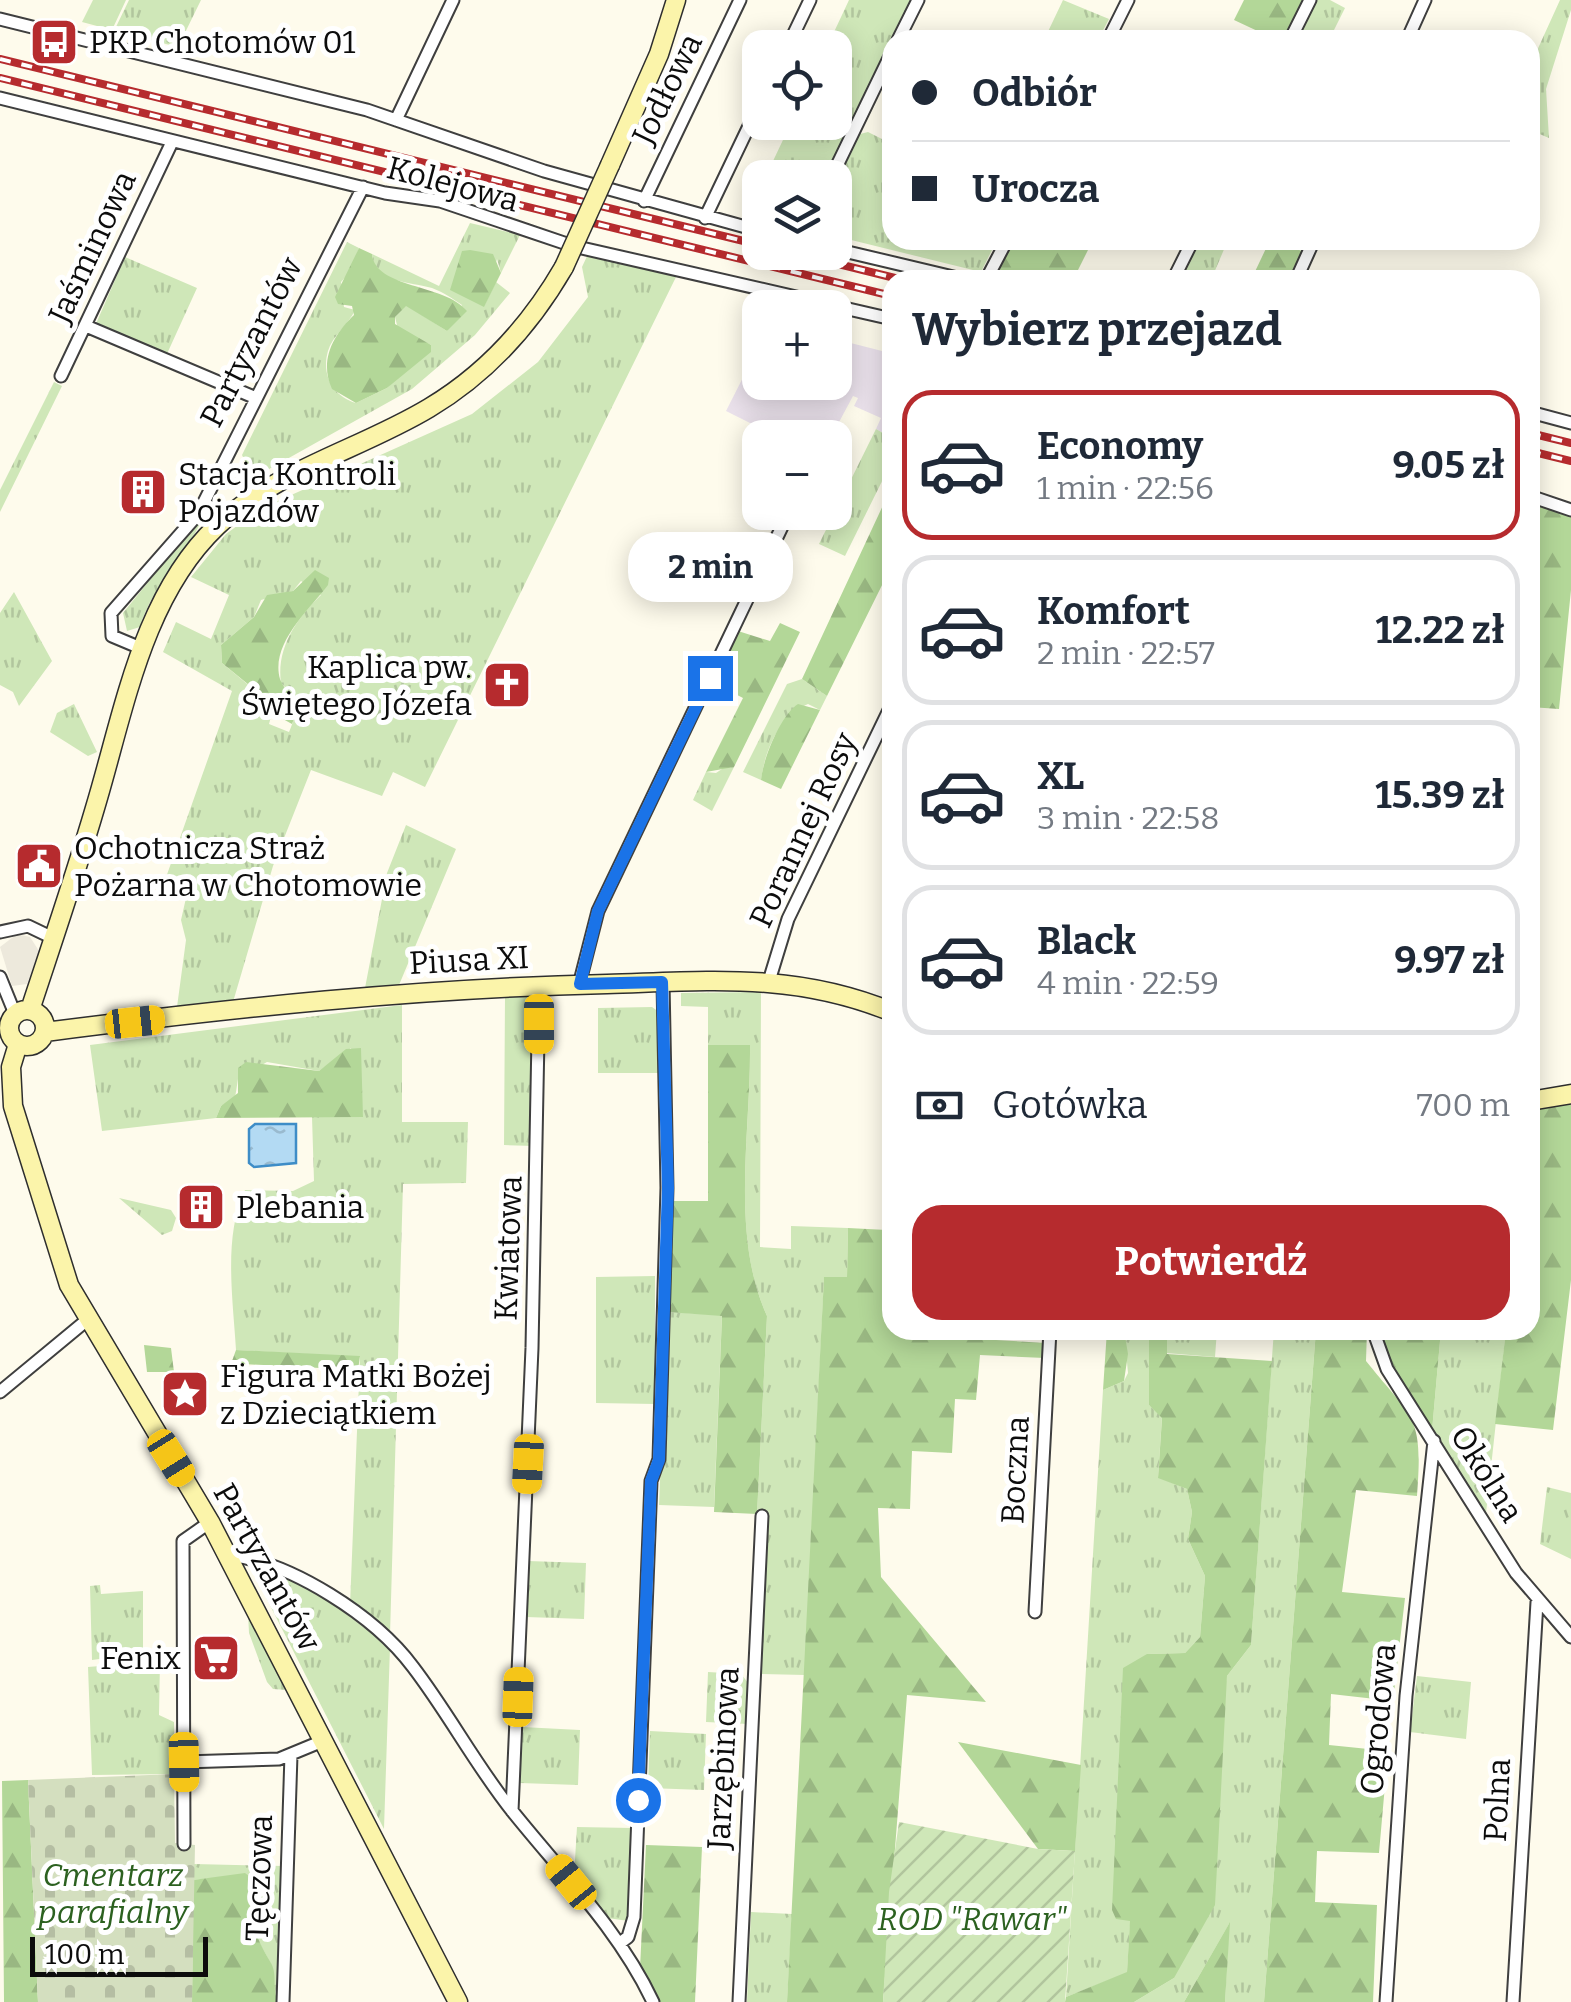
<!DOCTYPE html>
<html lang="pl">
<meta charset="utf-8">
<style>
body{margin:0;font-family:Bitter,serif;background:#f2f2f3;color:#1f2937;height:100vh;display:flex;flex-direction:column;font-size:38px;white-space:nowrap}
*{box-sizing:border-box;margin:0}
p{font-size:32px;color:#747a83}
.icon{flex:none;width:55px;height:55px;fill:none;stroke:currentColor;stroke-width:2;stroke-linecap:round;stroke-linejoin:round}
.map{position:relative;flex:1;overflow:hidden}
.side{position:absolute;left:882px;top:270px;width:658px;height:1070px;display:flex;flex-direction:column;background:#fff;border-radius:30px;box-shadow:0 5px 25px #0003}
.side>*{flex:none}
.guide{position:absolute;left:882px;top:30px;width:658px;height:220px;border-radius:30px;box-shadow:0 5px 25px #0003;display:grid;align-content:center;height:220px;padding:0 30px;background:#fff}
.buttons{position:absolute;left:742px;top:30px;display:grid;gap:20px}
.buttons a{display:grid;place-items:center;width:110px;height:110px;border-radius:20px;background:#fff;box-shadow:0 5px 25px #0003;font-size:50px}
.scale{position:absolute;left:30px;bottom:25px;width:178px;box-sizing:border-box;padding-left:10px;border:5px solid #0c0c0c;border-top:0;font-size:28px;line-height:35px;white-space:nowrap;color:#0c0c0c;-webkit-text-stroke:8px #fff;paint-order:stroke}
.end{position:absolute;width:45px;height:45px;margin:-22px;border:12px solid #1a73e8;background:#fff;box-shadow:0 0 0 5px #fff}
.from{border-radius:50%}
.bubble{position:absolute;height:70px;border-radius:30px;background:#fff;box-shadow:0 5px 25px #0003;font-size:32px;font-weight:700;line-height:70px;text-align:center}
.car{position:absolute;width:30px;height:60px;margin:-30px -15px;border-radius:12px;box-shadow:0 0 8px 2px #0007;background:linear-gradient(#f5c518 24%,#345 0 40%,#f5c518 0 76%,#345 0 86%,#f5c518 0)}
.guide b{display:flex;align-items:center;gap:35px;height:95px;font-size:38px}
.guide b+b{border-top:2px solid #e0e1e3}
.guide i{width:25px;height:25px;background:#1f2937}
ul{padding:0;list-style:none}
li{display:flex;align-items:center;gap:30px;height:150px;margin:0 20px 15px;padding:0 10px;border:5px solid #e0e1e3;border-radius:30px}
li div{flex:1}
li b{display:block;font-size:38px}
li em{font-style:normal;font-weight:700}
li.selected{border-color:#b62b2e}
li>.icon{width:90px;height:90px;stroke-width:1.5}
h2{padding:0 30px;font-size:45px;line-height:120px}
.pay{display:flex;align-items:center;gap:25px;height:110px;padding:0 30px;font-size:38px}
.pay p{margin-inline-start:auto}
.cta{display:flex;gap:20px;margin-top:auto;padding:20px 30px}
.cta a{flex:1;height:115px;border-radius:30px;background:#b62b2e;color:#fff;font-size:40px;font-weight:700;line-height:115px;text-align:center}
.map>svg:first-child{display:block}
</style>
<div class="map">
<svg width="1571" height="2002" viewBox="0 0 1571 2002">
<defs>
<pattern id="grass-tufts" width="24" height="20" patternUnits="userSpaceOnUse" patternTransform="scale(2.5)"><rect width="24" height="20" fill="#cfe7b8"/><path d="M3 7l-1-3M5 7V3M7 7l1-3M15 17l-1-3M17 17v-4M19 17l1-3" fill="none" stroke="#b1c59d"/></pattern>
<pattern id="forest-firs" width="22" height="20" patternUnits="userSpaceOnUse" patternTransform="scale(2.5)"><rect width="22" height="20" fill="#b3d798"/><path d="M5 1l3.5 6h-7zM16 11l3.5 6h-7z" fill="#99b782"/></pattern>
<pattern id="cemetery-stones" width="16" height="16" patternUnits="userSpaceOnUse" patternTransform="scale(2.5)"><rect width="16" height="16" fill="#d4dfbf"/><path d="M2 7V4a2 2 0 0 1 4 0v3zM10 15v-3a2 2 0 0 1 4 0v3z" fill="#b5bea3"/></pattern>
<pattern id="garden-furrows" width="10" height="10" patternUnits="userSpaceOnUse" patternTransform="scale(2.5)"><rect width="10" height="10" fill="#cfe7b8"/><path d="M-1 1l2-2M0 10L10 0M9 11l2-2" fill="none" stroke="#b1c59d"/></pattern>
<pattern id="water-ripples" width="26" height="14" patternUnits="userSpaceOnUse" patternTransform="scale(2.5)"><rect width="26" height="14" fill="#b3daf3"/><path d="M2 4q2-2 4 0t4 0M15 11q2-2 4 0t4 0" fill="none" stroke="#99bacf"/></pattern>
</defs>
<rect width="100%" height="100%" fill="#fefbec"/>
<path fill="#eae1eb" d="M892,331V438L876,429L881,418L854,406L858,398L853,396L831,437H794L779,430L776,436L726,411L760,344V382H835V339L882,351Z"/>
<path fill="url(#grass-tufts)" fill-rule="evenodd" d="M93,0H126L112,30L82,22Z
M129,0H201L178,47L114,31Z
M849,0H912L825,177L765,178L791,123L835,122V48L827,47Z
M1063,0L1109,19L1098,40H1044Z
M1314,0H1330L1345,8L1329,40H1293Z
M1560,0H1571V10L1546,89L1549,138L1530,130V66Z
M868,132L892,144V240H997L981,272L835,236V186L860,134Z
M470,223L520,235L501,273L497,259L484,306L496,282L510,293L475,335L412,389L253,478L242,455L347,242L359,248L350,272L341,282L344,307L355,310C349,324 332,336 328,351C321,375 333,396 356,403L387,388L431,345L398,329L395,317L406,305L447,331L462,305C453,299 443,292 432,288C411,282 374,283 372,254L439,286Z
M1196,240H1228L1211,280H1177Z
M589,252L677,275L425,787L393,772L382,796L311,770L273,866L233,1002L177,1007L186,940L181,920L186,898L175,894L177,885L164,883L232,691L163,652L176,622L211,639L229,595L191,577L226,534L260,509L472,414L538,362L588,297L582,267ZM301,581L321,595C297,618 276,648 281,683C299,701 299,709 289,732L269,724L272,713L252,688L222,663L221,645L254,617L261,600L293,591Z
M125,257L197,288L166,356L153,346L146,348L95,326Z
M54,382L62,386L0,512V490Z
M876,429L892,438V461L845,556L819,544Z
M205,512C190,553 154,581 140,627L127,631L123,613Z
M14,592L52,661L19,706L13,692L0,685V613Z
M802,679L827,696L820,710L808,704C780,716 765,749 761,780L743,772L787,684Z
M74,704L97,752L88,756L50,732L57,713Z
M728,765L734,767L712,811L693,800L706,772L716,773Z
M406,825L456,849L399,985L365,988L387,873Z
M761,992L760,1247L791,1249V1226L848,1228L847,1278H824L805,1675L761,1674L769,1515L757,1514L767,1316C730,1234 751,1134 750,1045H708V1007L681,1006V993Z
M535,996L534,1146L504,1145L505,997Z
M402,1005V1122H468L466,1183L403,1184L390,1635L350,1605L360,1357L236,1350C233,1299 223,1236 245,1190L293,1191L314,1181L312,1117L363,1116L351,1048L319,1071L267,1062L238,1079L235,1098L221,1106L216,1118L102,1131L90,1045Z
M652,1007L659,1012L660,1073H598V1008Z
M119,1198L171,1210L176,1218L172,1231L162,1235Z
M887,1230H892V1327L884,1318Z
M655,1276V1404L596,1403V1277Z
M667,1312L722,1315L714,1507L659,1505Z
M1124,1330H1149V1405L1162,1417L1158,1477L1187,1489L1192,1512L1188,1539L1205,1576L1200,1637L1185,1653L1147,1654L1127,1973L1066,1997L1103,1390L1124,1381L1128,1373Z
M1167,1330H1217L1215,1357L1166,1353Z
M1274,1330H1316L1264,2002H1225L1229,1924L1184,2002H1134L1174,1978L1227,1676L1251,1645Z
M1441,1330H1506L1486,1513L1432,1431Z
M1547,1487L1571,1493V1559L1540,1544Z
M528,1561L586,1563L584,1619L526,1617Z
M256,1564L313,1589L390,1647L384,1829L252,1570Z
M100,1585L101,1594L143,1591V1653L92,1660L90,1586Z
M248,1613L287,1690L273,1689L267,1682L249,1633Z
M160,1661L159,1715L174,1722V1774L92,1775L88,1667Z
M708,1672L741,1674L749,1684L748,1724L706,1722Z
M1417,1676L1471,1682L1466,1739L1410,1732Z
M522,1727L580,1730L578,1785L520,1783Z
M650,1731L706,1734L704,1790L648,1788Z
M577,1827L632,1828L629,1921L607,1918L574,1876Z
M194,1864L282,1866L280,2002C270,1990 277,1975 270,1962C259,1940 242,1920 251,1892L223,1877L193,1880Z
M751,1912L792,1914L787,2002H747Z"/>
<path fill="url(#forest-firs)" d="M1244,0H1308L1288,40H1277L1234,20Z
M1013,240H1093L1073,280H1016L996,275Z
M1270,240L1302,251L1288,280H1251Z
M359,248L372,254C375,289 444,283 467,311L447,331L406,306L395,317V324L431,345V352L387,388L356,403L332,389C319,361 333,335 354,315L352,306L338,304L335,297Z
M470,250L493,254L501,273L484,307L450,290L462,251Z
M892,486V565L827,696L802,679Z
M1530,503L1571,516V590L1559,709L1530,707Z
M315,570L329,578L328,585C309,610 270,644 280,679C283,689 294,695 299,706L292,724L272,713L260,694L222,663L221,645L254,617L267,595L293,591Z
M780,623L800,632L734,767L706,772L743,698L714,683L738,631L770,641Z
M798,704L820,710L781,789L761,780C763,758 781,715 798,704Z
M708,1045H750C751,1133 730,1234 767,1316L757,1514L714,1512L722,1316L667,1312L672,1201H708Z
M361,1048L363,1117L216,1118L221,1106L238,1093V1068L246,1062L319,1071L346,1049Z
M1571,1103V1280L1553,1430L1495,1424L1506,1330H1530V1111Z
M848,1228L887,1230L884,1317L892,1330H961V1338L1046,1343L1045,1358L980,1355L976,1400L955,1399L952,1453L912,1451L910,1509L878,1508L881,1577L986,1702L907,1695L883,2002H787L824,1277H847Z
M1107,1330H1124L1128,1354L1124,1381L1103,1390Z
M1149,1330H1167V1354L1272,1361L1251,1645L1227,1676L1215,1905L1174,1978L1134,2002H1065L1066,1997L1127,1972L1130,1921L1116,1919L1112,1910L1123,1668L1147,1654L1185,1653L1200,1637L1205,1576L1188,1539L1192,1512L1187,1489L1158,1478L1162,1418L1149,1405Z
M1316,1330H1367L1366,1361C1415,1422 1423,1415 1417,1496L1356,1490L1342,1592L1405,1598L1393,1701L1331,1694L1329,1745L1388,1751L1379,1853L1317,1851L1315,1902L1377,1905L1373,2002H1264Z
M1378,1330H1441L1432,1431L1392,1368Z
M144,1345L171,1348L174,1372H147Z
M236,1350L360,1356L358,1370L243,1364L232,1361Z
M958,1742L1081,1765L1075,1851L1038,1849Z
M28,1780L38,2002H4L2,1781Z
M646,1845L702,1847L695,2002H659L640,1968Z
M245,1873L253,1879C249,1918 251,1929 271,1963C278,1975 271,1990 279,2002H192L193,1880Z
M1230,1922L1225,2002H1184Z"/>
<path fill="url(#cemetery-stones)" d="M174,1774L175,1843L195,1845L192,2002H38L28,1780Z"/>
<path fill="url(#garden-furrows)" d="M899,1822L1038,1849L1075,1851L1065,2002H883L889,1892Z"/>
<path fill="#ede9dc" d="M17,934L30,937L39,951L27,984L12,986L0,947Z"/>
<path fill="url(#water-ripples)" stroke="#3e8dc7" stroke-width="2.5" d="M255,1124H296V1163L254,1167L249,1163V1129Z"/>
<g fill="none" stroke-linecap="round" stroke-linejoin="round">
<g stroke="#3f3f3f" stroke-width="15">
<path id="street" d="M0,19L367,110L544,171L760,231
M898,40L918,0
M1108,40L1128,0
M1290,40L1310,0
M1407,40L1425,0
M787,48L810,0
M0,98L385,193L440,201L573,246L892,319
M396,120L453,0
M831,178L892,52
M644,201L740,0
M705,218L760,103
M835,249L966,280
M986,280L1007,240
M1173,280L1193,240
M1296,280L1314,240
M86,326L256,398
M61,376L172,142
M1530,412L1571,423
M1530,496L1571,510
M143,649L112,636L111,613L198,514L363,187
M0,932L28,926L53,938
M0,977L15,1014
M769,981L788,919L892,704
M579,985L598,911L789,512
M1373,1330L1387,1369L1516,1573L1571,1637
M0,1392L87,1320
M228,1555C291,1562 375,1616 413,1667C449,1714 476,1766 513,1812C562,1873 619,1930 653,2002
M1035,1612L1050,1330
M184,1762L279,1759L325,1740
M512,1811L532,1348L539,986
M184,1844L183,1541L210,1522
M620,1943L628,1937L634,1917L651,1481L659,1459L667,1188L663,983
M283,2002L291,1755
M739,2002L762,1516
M1386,2002L1406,1696L1434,1441
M1513,2002L1537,1602"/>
</g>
<g stroke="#2e2e2e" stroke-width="21">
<path id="secondary" d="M610,165L659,54L676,0
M9 1028a18 18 0 1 1 36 0a18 18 0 1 1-36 0Z
M30,1010C52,943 75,876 95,808C124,712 142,597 217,526C278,469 359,450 429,408C486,374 531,324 564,267
M45,1032C232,1008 419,988 607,984C710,981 795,972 892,1012
M18,1044L11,1067L13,1106L69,1285L210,1522L458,2002
M1530,1101L1571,1094"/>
</g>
<use href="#street" stroke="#fff" stroke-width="11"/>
<use href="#secondary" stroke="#fbf4aa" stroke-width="18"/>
<g stroke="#b62b2e" stroke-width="8">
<path id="rail" d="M0,59L760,245
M0,78L892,296
M790,252L903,280
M1530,433L1571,443
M1530,451L1571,461"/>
</g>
<use href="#rail" stroke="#fff" stroke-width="4" stroke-dasharray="11" stroke-linecap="butt"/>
<g stroke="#2e2e2e" stroke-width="21" stroke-linecap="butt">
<path id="secondary-bridge" d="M564,267L610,165"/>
</g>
<use href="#secondary-bridge" stroke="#fbf4aa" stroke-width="18"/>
</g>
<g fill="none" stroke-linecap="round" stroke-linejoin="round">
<path stroke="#1a73e8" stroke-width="12" d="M638,1800L651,1481L659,1460L668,1188L662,982L580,984L598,911L710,678"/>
</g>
<defs>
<g id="bus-square" transform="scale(2.5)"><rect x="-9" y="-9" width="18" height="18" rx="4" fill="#b62b2e" stroke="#fff"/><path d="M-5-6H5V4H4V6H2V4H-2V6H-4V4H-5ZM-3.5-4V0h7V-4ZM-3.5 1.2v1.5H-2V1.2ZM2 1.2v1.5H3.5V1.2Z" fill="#fff"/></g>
<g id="building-square" transform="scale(2.5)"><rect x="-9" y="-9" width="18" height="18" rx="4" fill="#b62b2e" stroke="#fff"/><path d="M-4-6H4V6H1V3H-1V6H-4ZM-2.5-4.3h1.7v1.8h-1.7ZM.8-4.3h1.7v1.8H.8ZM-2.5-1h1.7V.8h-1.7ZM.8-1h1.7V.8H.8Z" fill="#fff"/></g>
<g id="church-square" transform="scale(2.5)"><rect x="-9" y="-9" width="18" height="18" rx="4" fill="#b62b2e" stroke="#fff"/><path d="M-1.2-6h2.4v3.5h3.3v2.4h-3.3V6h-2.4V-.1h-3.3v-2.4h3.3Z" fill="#fff"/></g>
<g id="civic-square" transform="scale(2.5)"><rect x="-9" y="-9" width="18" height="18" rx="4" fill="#b62b2e" stroke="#fff"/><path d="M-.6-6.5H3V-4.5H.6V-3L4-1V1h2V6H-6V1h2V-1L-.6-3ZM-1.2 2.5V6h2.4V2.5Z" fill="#fff"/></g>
<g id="sight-square" transform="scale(2.5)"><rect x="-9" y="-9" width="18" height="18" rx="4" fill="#b62b2e" stroke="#fff"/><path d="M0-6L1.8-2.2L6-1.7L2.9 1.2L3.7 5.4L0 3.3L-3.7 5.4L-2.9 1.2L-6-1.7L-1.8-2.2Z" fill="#fff"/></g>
<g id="supermarket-square" transform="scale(2.5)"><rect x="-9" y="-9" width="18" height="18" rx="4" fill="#b62b2e" stroke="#fff"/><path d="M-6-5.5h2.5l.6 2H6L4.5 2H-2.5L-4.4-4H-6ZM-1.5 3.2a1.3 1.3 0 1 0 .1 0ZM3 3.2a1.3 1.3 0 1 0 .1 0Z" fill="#fff"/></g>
</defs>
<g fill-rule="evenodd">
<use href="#bus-square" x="54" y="42"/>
<use href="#building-square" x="143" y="492"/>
<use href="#church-square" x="507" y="685"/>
<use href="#civic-square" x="39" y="866"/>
<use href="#building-square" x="201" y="1207"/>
<use href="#sight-square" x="185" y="1394"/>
<use href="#supermarket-square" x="216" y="1658"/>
</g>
<g text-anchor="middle" stroke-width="10" stroke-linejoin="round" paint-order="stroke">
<g font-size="32" fill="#0c0c0c" stroke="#fff" text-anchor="start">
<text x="89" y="53">PKP Chotomów 01</text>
<text x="178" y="485">Stacja Kontroli<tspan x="178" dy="37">Pojazdów</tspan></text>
<text x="472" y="678" text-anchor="end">Kaplica pw.<tspan x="472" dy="37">Świętego Józefa</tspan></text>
<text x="74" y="859">Ochotnicza Straż<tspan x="74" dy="37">Pożarna w Chotomowie</tspan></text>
<text x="236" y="1218">Plebania</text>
<text x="220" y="1387">Figura Matki Bożej<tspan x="220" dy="37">z Dzieciątkiem</tspan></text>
<text x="181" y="1669" text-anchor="end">Fenix</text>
</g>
<g font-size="32" fill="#0c0c0c" stroke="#fff">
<text transform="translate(667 89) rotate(-64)" y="11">Jodłowa</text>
<text transform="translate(453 184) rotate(15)" y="11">Kolejowa</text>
<text transform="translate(92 247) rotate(-65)" y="11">Jaśminowa</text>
<text transform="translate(251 342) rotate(-63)" y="11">Partyzantów</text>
<text transform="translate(803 830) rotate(-65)" y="11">Porannej Rosy</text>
<text transform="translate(469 960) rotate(-3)" y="11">Piusa XI</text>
<text transform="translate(508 1248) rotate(-88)" y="11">Kwiatowa</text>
<text transform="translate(1015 1470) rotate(-87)" y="11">Boczna</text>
<text transform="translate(1487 1474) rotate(58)" y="11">Okólna</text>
<text transform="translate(267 1567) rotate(61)" y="11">Partyzantów</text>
<text transform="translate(1378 1719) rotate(-85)" y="11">Ogrodowa</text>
<text transform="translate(723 1758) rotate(-87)" y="11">Jarzębinowa</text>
<text transform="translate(1497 1800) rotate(-87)" y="11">Polna</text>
<text transform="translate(259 1878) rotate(-88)" y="11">Tęczowa</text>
</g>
<g font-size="32" font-style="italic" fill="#2c6120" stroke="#fff">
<text x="113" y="1886">Cmentarz<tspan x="113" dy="37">parafialny</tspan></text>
<text x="972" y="1930">ROD "Rawar"</text>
</g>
</g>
</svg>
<div class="buttons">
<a><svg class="icon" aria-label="locate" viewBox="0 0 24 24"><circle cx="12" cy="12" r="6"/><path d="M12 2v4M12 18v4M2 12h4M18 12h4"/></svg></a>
<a><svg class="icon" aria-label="layers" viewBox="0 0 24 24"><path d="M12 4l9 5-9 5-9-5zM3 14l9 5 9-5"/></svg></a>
<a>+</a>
<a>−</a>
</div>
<div class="scale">100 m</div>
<i class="end from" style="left:638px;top:1800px"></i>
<i class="end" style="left:710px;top:678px"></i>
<div class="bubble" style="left:628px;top:532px;width:165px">2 min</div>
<i class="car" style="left:135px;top:1022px;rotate:84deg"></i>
<i class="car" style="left:539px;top:1024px;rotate:180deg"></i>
<i class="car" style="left:171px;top:1458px;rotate:148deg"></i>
<i class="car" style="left:528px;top:1464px;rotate:183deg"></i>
<i class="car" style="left:518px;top:1697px;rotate:2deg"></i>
<i class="car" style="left:184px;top:1762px;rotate:179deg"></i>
<i class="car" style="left:571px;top:1882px;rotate:321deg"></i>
<div class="guide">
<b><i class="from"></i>Odbiór</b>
<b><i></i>Urocza</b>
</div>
<section class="side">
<h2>Wybierz przejazd</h2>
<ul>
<li class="selected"><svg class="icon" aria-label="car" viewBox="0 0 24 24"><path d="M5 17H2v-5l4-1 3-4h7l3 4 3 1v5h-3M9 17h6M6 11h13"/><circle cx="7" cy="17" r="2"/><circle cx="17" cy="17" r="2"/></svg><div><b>Economy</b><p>1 min · 22:56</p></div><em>9.05 zł</em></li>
<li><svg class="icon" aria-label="car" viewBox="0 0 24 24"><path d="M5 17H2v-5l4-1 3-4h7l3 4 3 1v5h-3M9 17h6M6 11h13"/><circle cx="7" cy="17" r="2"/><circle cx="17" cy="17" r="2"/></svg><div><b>Komfort</b><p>2 min · 22:57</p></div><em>12.22 zł</em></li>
<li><svg class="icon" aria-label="car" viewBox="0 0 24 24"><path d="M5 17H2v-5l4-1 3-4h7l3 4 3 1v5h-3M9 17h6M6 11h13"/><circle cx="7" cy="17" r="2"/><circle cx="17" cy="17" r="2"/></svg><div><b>XL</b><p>3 min · 22:58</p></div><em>15.39 zł</em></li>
<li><svg class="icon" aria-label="car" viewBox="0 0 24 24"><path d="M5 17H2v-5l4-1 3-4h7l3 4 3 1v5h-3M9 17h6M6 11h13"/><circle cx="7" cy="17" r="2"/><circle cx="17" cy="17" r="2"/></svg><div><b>Black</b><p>4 min · 22:59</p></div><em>9.97 zł</em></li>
</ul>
<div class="pay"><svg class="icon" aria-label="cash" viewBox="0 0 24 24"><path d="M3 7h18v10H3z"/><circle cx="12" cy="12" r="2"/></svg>Gotówka<p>700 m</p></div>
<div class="cta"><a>Potwierdź</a></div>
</section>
</div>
